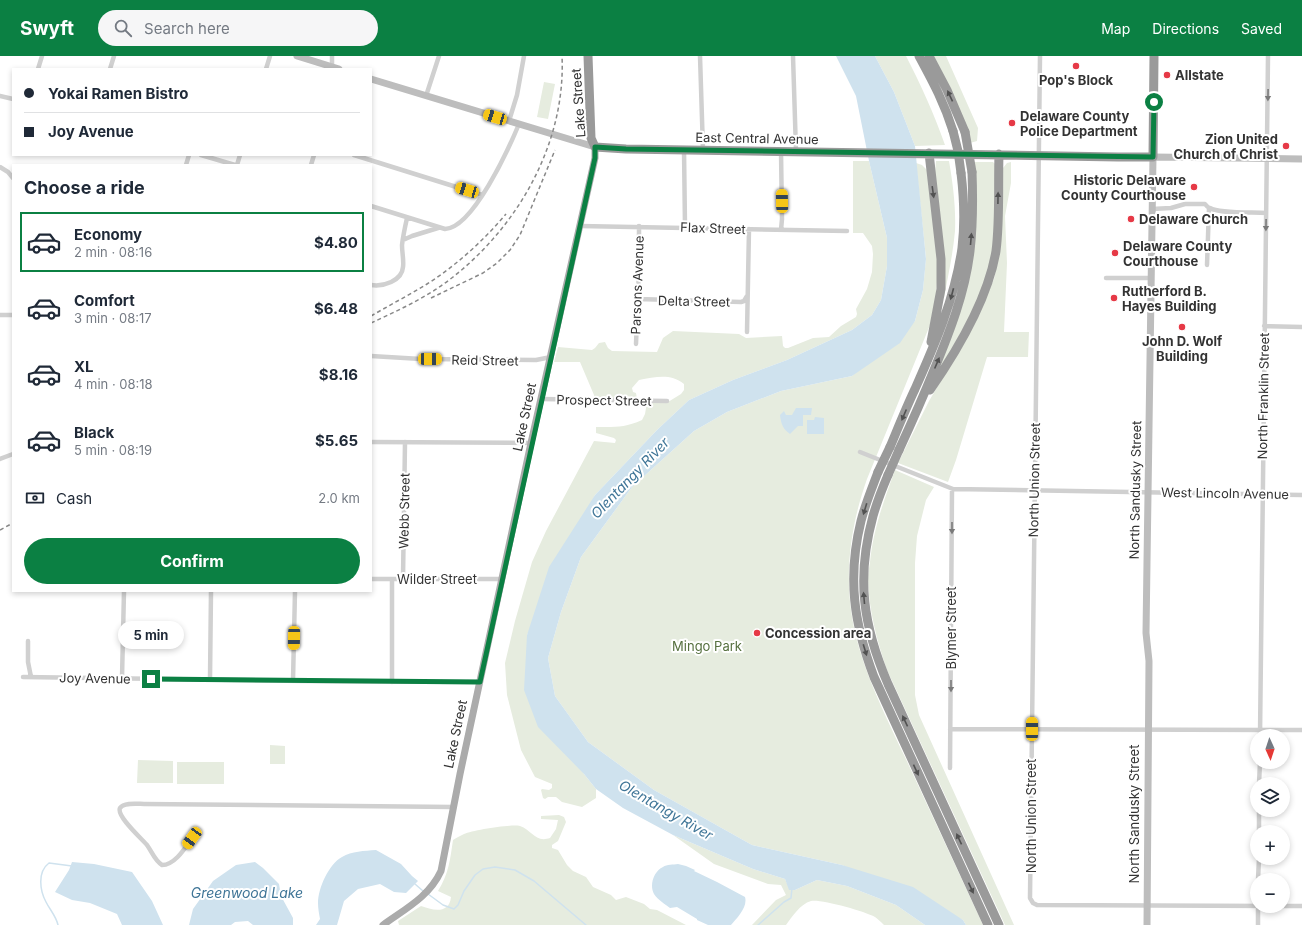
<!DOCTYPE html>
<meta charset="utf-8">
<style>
body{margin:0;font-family:Inter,sans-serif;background:#f6f6f7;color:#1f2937;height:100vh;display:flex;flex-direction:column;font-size:15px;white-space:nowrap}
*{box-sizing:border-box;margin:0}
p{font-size:13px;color:#747a83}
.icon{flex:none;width:22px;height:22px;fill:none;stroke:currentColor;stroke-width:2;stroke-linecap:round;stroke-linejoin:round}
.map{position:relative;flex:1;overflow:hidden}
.sheet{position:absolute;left:12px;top:108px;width:360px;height:428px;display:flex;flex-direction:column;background:#fff;border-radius:0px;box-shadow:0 2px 6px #0003}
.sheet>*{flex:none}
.guide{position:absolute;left:12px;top:12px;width:360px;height:88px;border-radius:0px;box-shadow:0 2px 6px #0003;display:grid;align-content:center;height:88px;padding:0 12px;background:#fff}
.needle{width:26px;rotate:177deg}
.fabs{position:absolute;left:1250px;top:673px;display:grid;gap:8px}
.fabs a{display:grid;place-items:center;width:40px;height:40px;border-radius:50%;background:#fff;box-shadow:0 2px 6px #0003;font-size:20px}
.end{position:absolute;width:18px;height:18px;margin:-9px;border:5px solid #0b8043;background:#fff;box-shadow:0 0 0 2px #fff}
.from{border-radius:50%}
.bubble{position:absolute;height:28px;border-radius:14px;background:#fff;box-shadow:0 2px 6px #0003;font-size:13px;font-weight:700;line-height:28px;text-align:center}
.car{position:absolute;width:12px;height:24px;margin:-12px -6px;border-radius:5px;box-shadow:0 0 3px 1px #0007;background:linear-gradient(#f5c518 24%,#345 0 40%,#f5c518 0 76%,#345 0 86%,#f5c518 0)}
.guide b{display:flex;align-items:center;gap:14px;height:38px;font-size:15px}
.guide b+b{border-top:1px solid #e0e1e3}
.guide i{width:10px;height:10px;background:#1f2937}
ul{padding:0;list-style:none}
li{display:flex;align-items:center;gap:12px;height:60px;margin:0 8px 6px;padding:0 4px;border:2px solid transparent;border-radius:0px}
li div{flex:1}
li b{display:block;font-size:15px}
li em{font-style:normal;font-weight:700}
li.active{border-color:#0b8043}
li>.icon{width:36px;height:36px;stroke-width:1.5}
h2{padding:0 12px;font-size:18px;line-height:48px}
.pay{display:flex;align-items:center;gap:10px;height:44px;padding:0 12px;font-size:15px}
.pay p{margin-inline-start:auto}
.cta{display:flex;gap:8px;margin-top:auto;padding:8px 12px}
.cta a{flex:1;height:46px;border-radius:24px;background:#0b8043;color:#fff;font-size:16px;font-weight:700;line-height:46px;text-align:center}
header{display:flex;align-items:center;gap:24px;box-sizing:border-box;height:56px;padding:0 20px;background:#0b8043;color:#fff}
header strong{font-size:19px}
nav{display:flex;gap:22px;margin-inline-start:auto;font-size:14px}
.search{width:280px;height:36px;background:#f6f6f7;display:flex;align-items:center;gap:10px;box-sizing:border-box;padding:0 14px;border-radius:22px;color:#747a83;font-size:15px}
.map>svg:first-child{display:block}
</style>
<header>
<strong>Swyft</strong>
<div class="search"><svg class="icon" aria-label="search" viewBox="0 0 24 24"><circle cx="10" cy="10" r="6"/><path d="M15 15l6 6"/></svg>Search here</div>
<nav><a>Map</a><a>Directions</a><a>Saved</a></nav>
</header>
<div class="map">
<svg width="1302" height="869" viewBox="0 0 1302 869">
<rect width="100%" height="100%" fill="#fff"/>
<path fill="#e6ecdf" d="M875,0H906C921,29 934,58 945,89L915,90L894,36Z
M932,0H946L978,72L977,85L970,87Z
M544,26L555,28L548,63L537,61Z
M853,105H869L887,182V210L881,244L872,259L852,274L787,304L733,324L689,344L657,374L595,439L527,579L584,718L596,733V742L582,751L562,746L556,741H548L545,743L543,742L541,734L542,733L549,734L552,732V728L535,721L521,694L507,639L505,607L515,565L532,506L546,475L594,385L615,387L616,384L614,382L596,377V371C615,371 624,372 642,364L645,358L647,346H668L681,338L684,334V328C670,317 656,321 639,324L632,332L633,336L636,337L637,343H595L594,339L580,306H554L558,291L592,294L595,292L599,287L605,286L608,292L612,295L657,296L663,282L673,275L739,278L746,282L782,280L783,290L785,292H788L813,282L829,281L841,270L856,261L857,258L856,253L867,233L872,216L873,198L872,190L863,177H853Z
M936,105H949C953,128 956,152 955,175C953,198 948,220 944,242L935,116Z
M971,106H993L995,108V161L993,199L982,237L938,319L935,317L968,227Z
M1011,106V127L1005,160L1007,207L1004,276H1029L1028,301H987L956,404L948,426L898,407L929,345L972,272L994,223L998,205L1003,112L1007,107Z
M916,107L922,109L927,114L938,211L936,241L930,269L867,423C852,465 845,510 851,554C857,603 884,657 905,701C931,757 957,813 983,869H966L963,864L842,809L752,789L654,734L588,686L555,640L548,602L561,556L581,501L632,431L694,375L727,356L781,335L852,320L915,265L923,234L926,202Z
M895,414L934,431L926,444L917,480L915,507V639L919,659L1014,869H1005L887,614C877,585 869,555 868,524C868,518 869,512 870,506C873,474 884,444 895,414Z
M270,689L285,690V708H270Z
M138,704L173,705V727H137Z
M177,706H224V728H177Z
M559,759L564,761L566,766L558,785L552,789V792L558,794L567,809L573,815L586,821L593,831L611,839L616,844L626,841L644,848L650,853L657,854L686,869H399L398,865L421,850C432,854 449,859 451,841L438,835C449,817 450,804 453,784C456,782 460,780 464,778C473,774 511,768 520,770C532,774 535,787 550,782L556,773L558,764L541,763V760Z
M673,779L753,813L785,823L790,834H795L817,824L847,830L896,849L925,869H884C881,866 878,863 875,861C864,855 821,843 811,845C800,848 792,861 786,869H752L776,844L786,839L781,829L768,828L714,808Z"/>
<path fill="#cfe2ee" d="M836,0H875L894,36L915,90L926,203L923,234L915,265L900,287L852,320L781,335L727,356L694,375L632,431L581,501L561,556L548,602L555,640L588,686L654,734L752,789L842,809L913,831L963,864L966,869H925L896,849L847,830L817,824L795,834H789L785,823L753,813L673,779L623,752L596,733L584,718L538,671L524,634L527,579L549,511L595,439L657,374L689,344L733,324L787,304L852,274L872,259L881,244L887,210V182L869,105L856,40Z
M796,352H812L811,359H803V370H798L790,378C783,373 781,368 780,359L784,355L786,359H792Z
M815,361L824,362V378H807V364H814Z
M376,794L401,808L412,820L418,825L406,837L394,836L380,828L358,833L344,845L337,869H316L320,863C319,858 318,852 318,847C318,832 329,808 342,801C352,795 364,795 376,794Z
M72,806L94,808L132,816L152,845L163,869H122L117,858L90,847L72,844L55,836L69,814Z
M255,806L263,812L279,828L281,840L293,862V869H253L248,865L235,866L231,869H189L193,853L213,825L236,809Z
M678,808L686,810L695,814L694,815L717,826L745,841C748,851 737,862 731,869H708L697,864V863L677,851L670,852C665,848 658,844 654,838C649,829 654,815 663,811C667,808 673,809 678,808Z"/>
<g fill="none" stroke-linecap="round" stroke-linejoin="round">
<path stroke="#cfe2ee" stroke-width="1.5" d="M415,828L423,835
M428,838L443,849L454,853L458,849L464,835L475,819L483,813L495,811L515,814L534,825L586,869
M58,869C56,860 50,854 46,846C40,835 37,816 49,807L72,810
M758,869L784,846L791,842L792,832"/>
<path stroke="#d0d0d0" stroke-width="4.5" d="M700,0L703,94
M793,0L796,95
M1040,0L1030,842L1033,847L1037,849L1302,850
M332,11V0
M38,13L42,0
M110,13L114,0
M266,13L270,0
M0,40L13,43
M426,40L439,0
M509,65L517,39L524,0
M684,93L685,171
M781,95L782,163L781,174
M201,99L235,109
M354,99L482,139
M186,109L189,99
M237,109L240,99
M311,109L314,99
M0,111L8,116L13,122
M371,150L445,173C473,172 509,92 519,68
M1152,153L1171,152L1185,148H1205C1206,149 1208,152 1210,152C1220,158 1254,156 1266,157
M580,170L847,175
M403,184L412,180L438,172
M1207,209L1209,152
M1106,222H1151
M371,229C383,231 402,225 403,211C404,204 402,197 402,189C403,180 405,171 407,162
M638,243L741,246L744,245L747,240
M0,259H13
M1264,270L1302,271
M747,276L749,173
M636,288L639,214V170
M371,300L421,303L536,304L551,301
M541,343L667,345
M371,386L531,387
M860,396L953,433L1302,439
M0,403L13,398
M371,523H502
M403,523L405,386
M28,585V606L31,621
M23,621L303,625L480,626
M122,622L124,535
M210,623L211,535
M293,625L295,535
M392,626V523
M950,673L1302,674
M1260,680L1268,0
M950,712L952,433
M1259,728L1260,706
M1259,776V754
M192,782C185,792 175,809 162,809C155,805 152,796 147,789C142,783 116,760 120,752C124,746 138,748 144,748L453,751
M1258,824L1259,802
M1258,869V850"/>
<path stroke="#bdbdbd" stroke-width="7" d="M297,0L339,13
M371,23L595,91
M1147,869L1149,605L1146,577L1147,506L1153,101L1302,103"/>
<path stroke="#ababab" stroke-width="7" d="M383,869C405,853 429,841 441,815L460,718L531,387L595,102V91"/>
<path stroke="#9a9a9a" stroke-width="9" d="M588,0L591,82L595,91L626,93L1118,101H1153L1154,0
M919,0C933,26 944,46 953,75
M929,0L947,34L965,76
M929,97L941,203V233L931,286
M930,334C957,295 988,243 996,195C1000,164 998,130 999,98
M890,391C898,372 906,352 915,333C935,288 955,242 962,192C965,167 964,142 961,117
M899,394C911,368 923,341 934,314C950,275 965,237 970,195C973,169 973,143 972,116
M878,416C872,432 865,449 861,465C847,522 854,568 874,621L988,869
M888,419C882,433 877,446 873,460C856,522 863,570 888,628L999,869"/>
<path stroke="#888" stroke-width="1.5" stroke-dasharray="4 3" stroke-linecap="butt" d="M431,242L483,217L497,207L510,194L520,179L555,94
M371,260C390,249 409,239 427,228C457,209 484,184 506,158
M371,267C399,254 428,241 453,221C519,169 566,86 562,0
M0,474L13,467"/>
<path stroke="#9a9a9a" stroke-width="9" d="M953,75L958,95L961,117
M965,76L972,116
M878,416L890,391
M888,419L899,394"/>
</g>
<defs><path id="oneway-solid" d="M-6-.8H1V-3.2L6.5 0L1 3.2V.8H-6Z"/></defs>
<g fill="#7a7a7a">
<use href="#oneway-solid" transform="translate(1268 39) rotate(91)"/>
<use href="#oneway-solid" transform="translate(1266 169) rotate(91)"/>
<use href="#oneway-solid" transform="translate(952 472) rotate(90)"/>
<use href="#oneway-solid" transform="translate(951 630) rotate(90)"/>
</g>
<g fill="#525252">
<use href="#oneway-solid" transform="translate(950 40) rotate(-115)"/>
<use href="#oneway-solid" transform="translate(933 136) rotate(82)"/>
<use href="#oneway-solid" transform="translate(998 142) rotate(-89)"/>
<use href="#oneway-solid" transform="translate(971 183) rotate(-85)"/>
<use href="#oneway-solid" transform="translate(952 238) rotate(105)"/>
<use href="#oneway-solid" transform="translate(937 307) rotate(-67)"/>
<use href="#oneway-solid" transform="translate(904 359) rotate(113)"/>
<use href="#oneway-solid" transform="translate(865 453) rotate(107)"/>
<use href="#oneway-solid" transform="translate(864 542) rotate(-95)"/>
<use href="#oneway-solid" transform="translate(865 594) rotate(73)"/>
<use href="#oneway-solid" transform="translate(905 665) rotate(-115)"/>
<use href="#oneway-solid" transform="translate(916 714) rotate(65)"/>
<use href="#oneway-solid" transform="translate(959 783) rotate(-115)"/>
<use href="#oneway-solid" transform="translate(971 832) rotate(65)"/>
</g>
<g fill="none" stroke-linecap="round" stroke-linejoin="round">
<path stroke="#0b8043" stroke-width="5" d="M151,623L480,626L595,102V91L626,93L1153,101L1154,46"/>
</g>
<g fill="#e63946" stroke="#fff" stroke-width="1.5">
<circle cx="1076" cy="10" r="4"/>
<circle cx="1167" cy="19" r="4"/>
<circle cx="1012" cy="67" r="4"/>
<circle cx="1286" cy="90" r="4"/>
<circle cx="1194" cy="131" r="4"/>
<circle cx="1131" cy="163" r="4"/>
<circle cx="1115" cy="197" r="4"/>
<circle cx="1114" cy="242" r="4"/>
<circle cx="1182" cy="271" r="4"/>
<circle cx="757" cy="577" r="4"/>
</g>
<g text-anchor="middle" stroke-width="4" stroke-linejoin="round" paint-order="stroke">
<g font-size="13" font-weight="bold" fill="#333" stroke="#fff" text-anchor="start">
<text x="1175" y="24">Allstate</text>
<text x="1076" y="29" text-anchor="middle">Pop's Block</text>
<text x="1020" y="65">Delaware County<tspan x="1020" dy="15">Police Department</tspan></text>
<text x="1278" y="88" text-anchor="end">Zion United<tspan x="1278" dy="15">Church of Christ</tspan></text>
<text x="1186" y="129" text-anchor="end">Historic Delaware<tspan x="1186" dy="15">County Courthouse</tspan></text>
<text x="1139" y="168">Delaware Church</text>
<text x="1123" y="195">Delaware County<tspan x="1123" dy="15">Courthouse</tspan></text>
<text x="1122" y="240">Rutherford B.<tspan x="1122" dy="15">Hayes Building</tspan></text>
<text x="1182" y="290" text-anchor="middle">John D. Wolf<tspan x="1182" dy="15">Building</tspan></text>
<text x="765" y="582">Concession area</text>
</g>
<g font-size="13" fill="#333" stroke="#fff">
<text transform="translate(578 47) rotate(-94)" y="5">Lake Street</text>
<text transform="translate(757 82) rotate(1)" y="5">East Central Avenue</text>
<text transform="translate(713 172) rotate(2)" y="5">Flax Street</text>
<text transform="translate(637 229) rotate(-88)" y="5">Parsons Avenue</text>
<text transform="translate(694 245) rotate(1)" y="5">Delta Street</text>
<text transform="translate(485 304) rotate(1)" y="5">Reid Street</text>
<text transform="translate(1263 340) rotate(-89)" y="5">North Franklin Street</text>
<text transform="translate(604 344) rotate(1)" y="5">Prospect Street</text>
<text transform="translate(524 361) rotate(-78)" y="5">Lake Street</text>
<text transform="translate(1034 424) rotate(-89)" y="5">North Union Street</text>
<text transform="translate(1135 434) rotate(-89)" y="5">North Sandusky Street</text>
<text transform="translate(1225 437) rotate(1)" y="5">West Lincoln Avenue</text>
<text transform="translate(404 455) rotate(-89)" y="5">Webb Street</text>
<text x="437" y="528">Wilder Street</text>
<text transform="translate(951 572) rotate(-90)" y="5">Blymer Street</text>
<text transform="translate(95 622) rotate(1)" y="5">Joy Avenue</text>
<text transform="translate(455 678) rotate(-78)" y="5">Lake Street</text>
<text transform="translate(1134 758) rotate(-90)" y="5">North Sandusky Street</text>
<text transform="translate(1031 760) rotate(-90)" y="5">North Union Street</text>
</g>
<g font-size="13" fill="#56703f" stroke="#fff">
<text x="707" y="595">Mingo Park</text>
</g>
<g font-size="14" font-style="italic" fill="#3f7597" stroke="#fff">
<text transform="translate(630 422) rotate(-46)" y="5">Olentangy River</text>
<text transform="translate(666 754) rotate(30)" y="5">Olentangy River</text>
<text x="247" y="842">Greenwood Lake</text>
</g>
</g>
</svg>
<div class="fabs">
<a><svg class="needle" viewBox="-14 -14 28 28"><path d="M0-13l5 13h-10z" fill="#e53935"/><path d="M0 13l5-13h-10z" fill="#747a83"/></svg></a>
<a><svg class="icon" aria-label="layers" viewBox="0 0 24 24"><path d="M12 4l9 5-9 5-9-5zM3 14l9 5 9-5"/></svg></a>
<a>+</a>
<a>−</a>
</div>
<i class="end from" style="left:1154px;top:46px"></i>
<i class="end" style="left:151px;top:623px"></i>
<div class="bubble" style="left:118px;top:565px;width:66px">5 min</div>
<i class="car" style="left:495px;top:61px;rotate:287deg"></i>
<i class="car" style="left:467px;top:134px;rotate:287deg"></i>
<i class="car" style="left:782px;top:145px;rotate:359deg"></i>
<i class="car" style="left:430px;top:303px;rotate:90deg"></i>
<i class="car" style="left:294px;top:582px;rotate:181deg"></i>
<i class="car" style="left:1032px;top:673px;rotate:0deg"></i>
<i class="car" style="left:192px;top:782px;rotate:216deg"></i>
<div class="guide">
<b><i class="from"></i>Yokai Ramen Bistro</b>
<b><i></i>Joy Avenue</b>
</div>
<section class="sheet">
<h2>Choose a ride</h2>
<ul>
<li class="active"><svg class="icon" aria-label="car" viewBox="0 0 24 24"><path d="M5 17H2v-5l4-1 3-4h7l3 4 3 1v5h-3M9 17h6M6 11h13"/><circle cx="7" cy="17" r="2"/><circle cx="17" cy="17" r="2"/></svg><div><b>Economy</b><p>2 min · 08:16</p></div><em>$4.80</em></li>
<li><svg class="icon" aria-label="car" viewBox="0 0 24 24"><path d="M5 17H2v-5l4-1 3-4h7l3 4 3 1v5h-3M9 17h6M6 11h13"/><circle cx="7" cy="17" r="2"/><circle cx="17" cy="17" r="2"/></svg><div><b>Comfort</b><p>3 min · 08:17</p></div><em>$6.48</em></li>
<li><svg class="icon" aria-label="car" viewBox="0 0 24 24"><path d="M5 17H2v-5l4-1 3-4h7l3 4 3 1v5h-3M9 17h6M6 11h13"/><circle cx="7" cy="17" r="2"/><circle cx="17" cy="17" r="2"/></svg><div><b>XL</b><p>4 min · 08:18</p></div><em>$8.16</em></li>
<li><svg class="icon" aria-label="car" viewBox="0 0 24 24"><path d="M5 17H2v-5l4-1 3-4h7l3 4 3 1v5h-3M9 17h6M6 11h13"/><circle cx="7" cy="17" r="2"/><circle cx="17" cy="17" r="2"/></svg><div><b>Black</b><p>5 min · 08:19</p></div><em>$5.65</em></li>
</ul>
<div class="pay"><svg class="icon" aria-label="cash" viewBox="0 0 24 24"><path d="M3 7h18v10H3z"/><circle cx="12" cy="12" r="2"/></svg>Cash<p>2.0 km</p></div>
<div class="cta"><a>Confirm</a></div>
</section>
</div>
